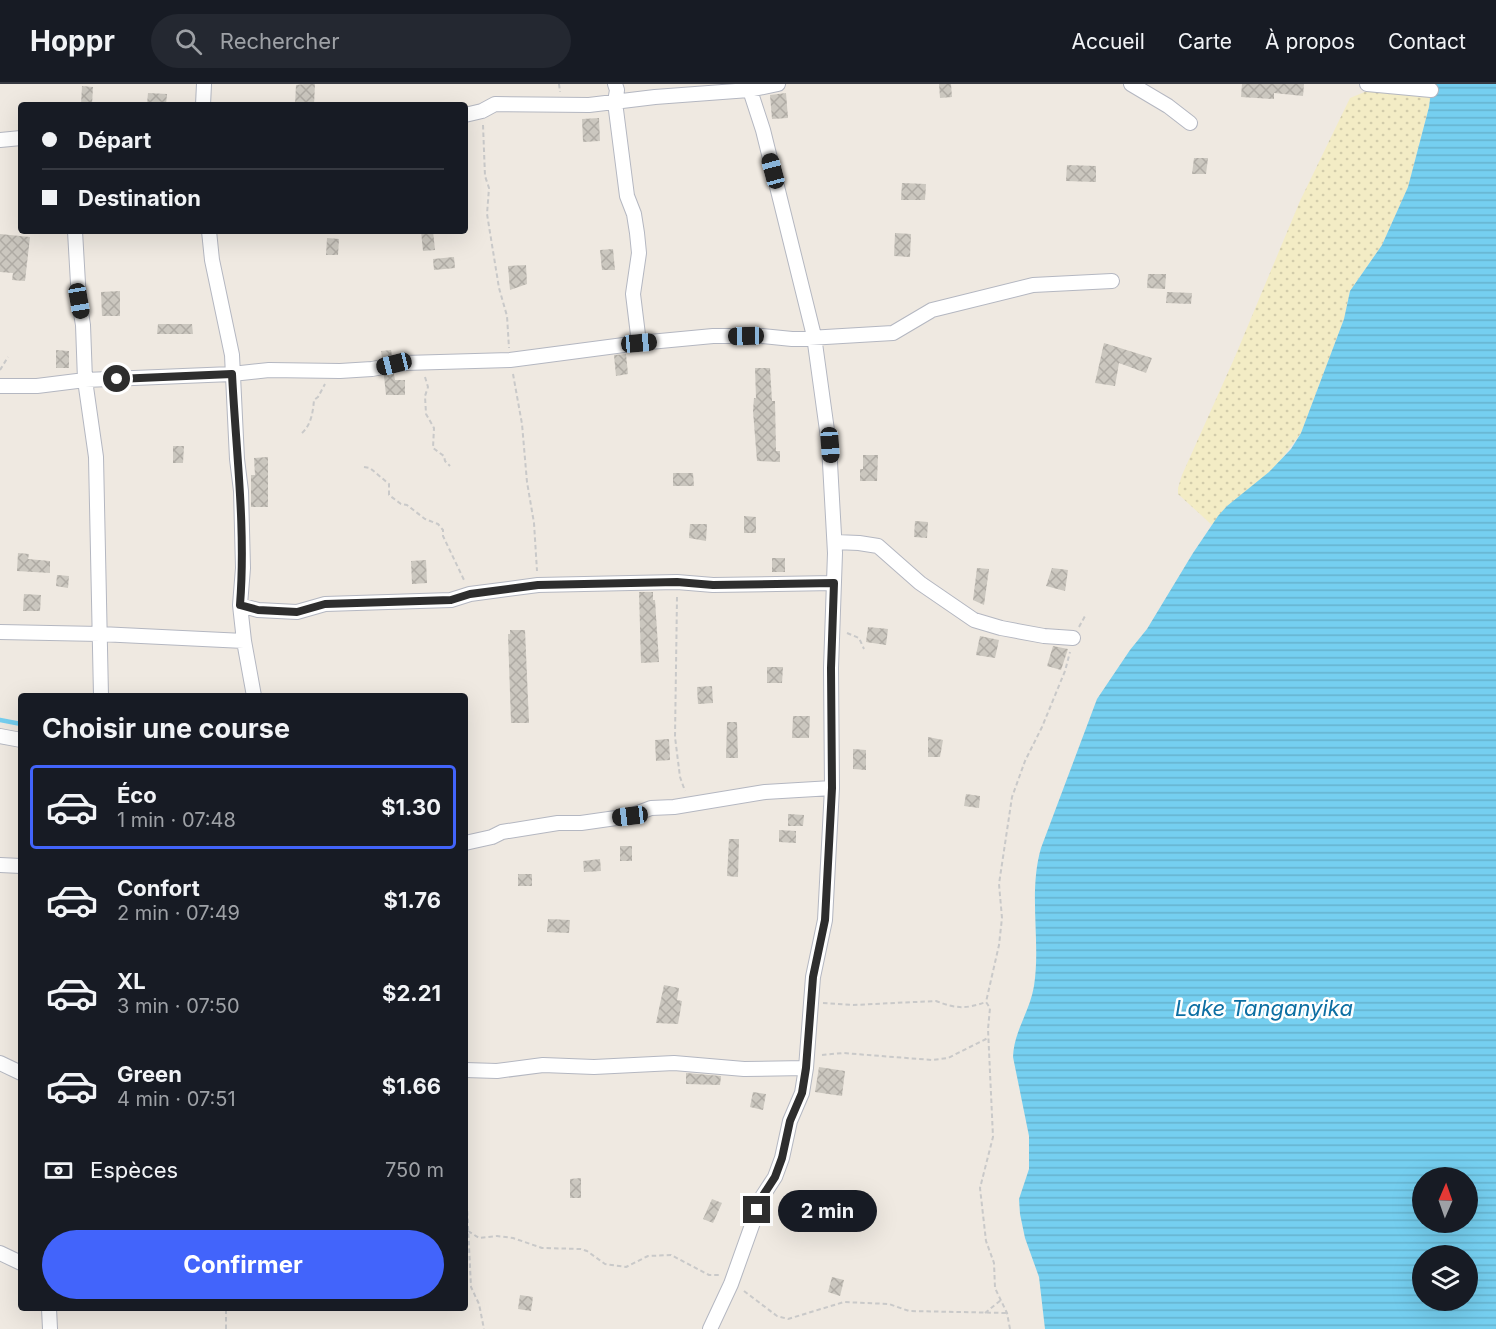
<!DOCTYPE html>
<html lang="fr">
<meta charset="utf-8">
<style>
body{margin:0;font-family:Inter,sans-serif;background:#242831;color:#f1f3f6;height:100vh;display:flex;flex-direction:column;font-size:22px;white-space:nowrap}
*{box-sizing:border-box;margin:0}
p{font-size:20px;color:#9ea1a6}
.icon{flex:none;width:33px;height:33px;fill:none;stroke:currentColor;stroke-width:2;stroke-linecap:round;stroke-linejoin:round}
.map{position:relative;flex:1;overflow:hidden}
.details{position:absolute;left:18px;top:609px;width:450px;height:618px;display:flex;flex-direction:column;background:#171b24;border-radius:6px;box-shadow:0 6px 24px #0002}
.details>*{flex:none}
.top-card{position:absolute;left:18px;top:18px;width:450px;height:132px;border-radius:6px;box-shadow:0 6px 24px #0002;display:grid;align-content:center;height:132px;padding:0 24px;background:#171b24}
.needle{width:39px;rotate:2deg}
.controls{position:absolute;left:1412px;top:1083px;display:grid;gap:12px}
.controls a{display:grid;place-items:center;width:66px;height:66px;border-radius:50%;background:#171b24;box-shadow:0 6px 24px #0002;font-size:30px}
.end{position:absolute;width:27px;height:27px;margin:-14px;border:8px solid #2e2e2e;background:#fff;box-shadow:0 0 0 3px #fff}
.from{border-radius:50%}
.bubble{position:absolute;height:42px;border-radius:21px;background:#171b24;box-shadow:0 6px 24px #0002;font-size:20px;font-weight:700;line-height:42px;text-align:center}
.car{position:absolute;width:18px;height:36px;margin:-18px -9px;border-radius:8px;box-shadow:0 0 4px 2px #0007;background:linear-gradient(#222 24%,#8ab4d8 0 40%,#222 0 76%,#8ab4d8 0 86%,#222 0)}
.top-card b{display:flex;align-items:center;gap:21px;height:57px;font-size:22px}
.top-card b+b{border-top:2px solid #363941}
.top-card i{width:15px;height:15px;background:#f1f3f6}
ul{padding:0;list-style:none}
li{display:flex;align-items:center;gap:18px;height:84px;margin:0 12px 9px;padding:0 12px;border:3px solid transparent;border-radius:6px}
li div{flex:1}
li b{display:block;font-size:22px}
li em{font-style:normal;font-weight:700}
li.on{border-color:#4264fb}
li>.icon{width:54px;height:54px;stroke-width:1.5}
h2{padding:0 24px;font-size:27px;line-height:72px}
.pay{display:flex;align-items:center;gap:15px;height:66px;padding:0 24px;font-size:22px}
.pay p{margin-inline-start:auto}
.button{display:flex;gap:12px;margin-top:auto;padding:12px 24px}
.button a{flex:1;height:69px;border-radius:36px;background:#4264fb;color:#fff;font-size:24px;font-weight:700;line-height:69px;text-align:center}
header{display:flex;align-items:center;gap:36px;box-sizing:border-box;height:84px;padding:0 30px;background:#171b24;border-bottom:2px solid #363941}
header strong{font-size:28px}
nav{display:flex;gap:33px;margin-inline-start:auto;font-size:21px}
.search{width:420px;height:54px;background:#242831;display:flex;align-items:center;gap:15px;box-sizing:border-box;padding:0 21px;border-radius:33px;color:#9ea1a6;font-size:22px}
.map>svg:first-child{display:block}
</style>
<header>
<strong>Hoppr</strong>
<div class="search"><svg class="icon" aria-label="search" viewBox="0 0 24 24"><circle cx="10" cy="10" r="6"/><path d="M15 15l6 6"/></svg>Rechercher</div>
<nav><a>Accueil</a><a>Carte</a><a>À propos</a><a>Contact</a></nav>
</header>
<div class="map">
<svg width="1496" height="1245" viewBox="0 0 1496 1245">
<defs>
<pattern id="sand-dots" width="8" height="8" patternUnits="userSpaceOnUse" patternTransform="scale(1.5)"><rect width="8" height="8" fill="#f3ecc5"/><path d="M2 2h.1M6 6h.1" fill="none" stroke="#d1cbaa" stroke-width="1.8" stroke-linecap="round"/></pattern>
<pattern id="water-rules" width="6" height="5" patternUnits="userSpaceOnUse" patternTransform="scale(1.5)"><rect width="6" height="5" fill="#75cff0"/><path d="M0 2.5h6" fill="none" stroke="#66b2ce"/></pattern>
<pattern id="building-cross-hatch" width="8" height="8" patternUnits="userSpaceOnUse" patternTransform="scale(1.5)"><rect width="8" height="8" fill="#cbc7bf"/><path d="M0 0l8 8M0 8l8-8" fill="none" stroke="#afaba4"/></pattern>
</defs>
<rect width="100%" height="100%" fill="#efe9e1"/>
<path fill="url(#sand-dots)" d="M1432,0L1429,23L1408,103L1382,161L1350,207L1344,235L1301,349L1279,378L1262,395L1227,422L1212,441L1178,410V404L1182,391L1234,275L1300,117L1350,14L1372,5Z"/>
<path fill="url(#water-rules)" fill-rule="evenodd" d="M1432,0H1496V1245H1045L1039,1193L1025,1154L1020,1130L1019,1115L1029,1085V1052L1013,973C1014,947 1030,927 1034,902C1041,857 1028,809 1041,764L1097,615L1130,566L1147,545L1193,469L1218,432L1227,422L1269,388L1291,365L1301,349L1344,235L1350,207L1382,161L1408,103L1429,23ZM1422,1094H1467V1138H1422ZM1422,1172H1467V1216H1422Z"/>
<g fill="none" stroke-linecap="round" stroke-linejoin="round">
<path stroke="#75cff0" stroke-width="4.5" d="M0,636L21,640"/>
</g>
<path fill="url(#building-cross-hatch)" d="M304,0H315L314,21H295L296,1Z
M939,0H951L952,13L940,14Z
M1242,0H1304L1303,12L1274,9V15L1241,13Z
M82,2L93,3L92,21H81Z
M148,9L167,10L166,21L147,20Z
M786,9L788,34L772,35L770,11Z
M599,34L600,57L583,58L582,35Z
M1194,74H1208L1206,90H1192Z
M1067,81L1096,82V98L1066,97Z
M902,99L926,100L925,116H901Z
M421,147H433L435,166L423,167Z
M895,149L911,150L910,173L894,172Z
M0,150L30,153L25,197L12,196L13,189L0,188Z
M327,154L339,155L338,171H326Z
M613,165L615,186H602L600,166Z
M454,173L455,184L434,186L433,175Z
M526,181L527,200L510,206L508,182Z
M1148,190H1166L1165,205L1147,204Z
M120,207V232H102L101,208Z
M1167,208L1192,209L1191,220L1166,219Z
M158,240H192L193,250H157Z
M1104,259L1152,274L1146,289L1119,279L1115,302L1095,299Z
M56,266L69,267V284H56Z
M391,266L392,272L382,274L381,267Z
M626,270L628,290L616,292L614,271Z
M755,284H770L772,317H775L776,367H780V378L757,377L753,327L754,314H756Z
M394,290L395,296H405V311H386L384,292Z
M173,362H184L183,379H173Z
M863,371H878L877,397H860V385H863Z
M268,373V423H251V391H255L254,374Z
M673,389H693L694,402H673Z
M744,432L756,433V449H744Z
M915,437L928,438L927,454L914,453Z
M690,440H707L706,457L689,454Z
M18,469L29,470L28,475L50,477V489L17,487Z
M772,474H785V488H772Z
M426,476L427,499L412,500L411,477Z
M977,484L989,485L984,521L973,516Z
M1052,484L1068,486L1065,507L1046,502Z
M57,491L69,492L68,504L56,502Z
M639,508H653V516H655L659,578L641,579Z
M24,510L41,511L40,527H23Z
M868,543L888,545L886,561L866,558Z
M510,546H525L529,639H511L508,550H510Z
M980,552L999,556L995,574L976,571Z
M1053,562L1068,565L1061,586L1047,582Z
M767,583H783L782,599H767Z
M712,602L713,619L698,620L697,603Z
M793,632H810L809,654H792Z
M727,638H737L738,674H726Z
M928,653L943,656L940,673H928Z
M669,655L670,676L656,677L655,656Z
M853,665L866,666V686L853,685Z
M966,710L980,712L979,724L964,722Z
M788,730L804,731L803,742H788Z
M779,746L796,747V759L779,758Z
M729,755H739L738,793L727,792Z
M620,762H632V777H620Z
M600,775L601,787L584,788L583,777Z
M518,790H532V802H518Z
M548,835L570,836L569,849L547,848Z
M664,901L679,904L677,916L682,917L678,940L656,939Z
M819,983L845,987L842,1012L815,1008Z
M686,989L721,992L720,1001L686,1000Z
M753,1008L766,1010L763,1026L750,1023Z
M581,1094V1114H570V1095Z
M712,1115L722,1119L713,1139L703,1135Z
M832,1193L844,1196L840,1212L828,1208Z
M520,1211L533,1213L531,1227L518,1225Z"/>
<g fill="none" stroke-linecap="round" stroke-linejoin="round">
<g stroke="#b4b7c1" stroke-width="16">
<path id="minor" d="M615,0L617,6L615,18L627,112L634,130L637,149L639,169L633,210L639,259
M1131,0L1168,22L1190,39
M1367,0L1431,6
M203,21L204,0
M465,31L482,27L495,20L589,21L655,13L749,6L778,0
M0,56L21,54
M75,147L79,217L83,241L85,296L96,373L101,612
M209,147L212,176L232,271L237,375L241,407L243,484L240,521L244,557L254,612
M0,302H37L85,296L232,290L269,286L340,287L372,285L405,279L510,276L639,259L713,252H762L792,255L893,249L932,226L1033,201L1112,197
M835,458L859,459L878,462L920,499L974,536L1001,544L1044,552L1073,554
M240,521L258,526L297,528L325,520L451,516L470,510L538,501L677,498L713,501L834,499
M0,548L100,550L244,557
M0,652L21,656
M465,759L492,753L502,748L558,739H581L630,732L651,724L674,723L765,708L832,704
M0,781L21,782
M0,979L21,989
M465,986L497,987L543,981L594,983L674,979L744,985L806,984
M0,1169L21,1179
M49,1224L50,1245
M710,1245L731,1200L762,1113L775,1093L782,1074L790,1037L802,1009L806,984L813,893L825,836L832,704L831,584L835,469L829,361L814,252L763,46L748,0"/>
</g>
<path stroke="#c9c9c9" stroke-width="2" stroke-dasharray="4.5 3" stroke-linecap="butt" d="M559,0L560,8
M483,41L485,92L489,104L487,130L499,204L507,232L509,264
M0,286L8,273
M513,290L522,340L527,398L534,439L537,487
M425,293L428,303L425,312L426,330L434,344L433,364L444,372L445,377L450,382
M302,349C311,341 313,328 314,316L318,313L325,300
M364,383L370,384L389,400V411L401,420L407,421L425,435L438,440L443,446V452L464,496
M677,513L675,653L680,693L685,707
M1079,543L1085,532
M847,549L859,554L864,565
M823,919L853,921L936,917C957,925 966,925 986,918
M822,971L843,969L932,976L948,974L988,954
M465,1082L471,1203L479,1220L484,1245
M468,1147L479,1154L497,1152L513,1154L542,1164L581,1165L587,1167L605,1180L626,1183L648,1172L671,1171L709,1191H719
M744,1207L777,1232L788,1235L844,1218L889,1220L909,1227L1007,1229
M985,1229L1001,1216
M226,1245V1224
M1010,1245L1007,1229L995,1204L994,1179L986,1157L980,1104L993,1053L988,945L990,924L986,918L999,861L1002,834L999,800L1012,713L1025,677L1042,643L1065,587L1070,568"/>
<use href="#minor" stroke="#fff" stroke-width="14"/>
</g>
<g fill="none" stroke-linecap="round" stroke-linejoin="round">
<path stroke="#2e2e2e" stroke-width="8" d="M117,295L232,290C236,367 246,444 240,521L258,526L297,528L325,520L451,516L470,510L538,501L677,498L713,501L834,499L831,584L832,704L825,836L813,893L806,984L802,1009L790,1037L782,1074L775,1093L762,1113L757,1126"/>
</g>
<g text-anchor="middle" stroke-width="5" stroke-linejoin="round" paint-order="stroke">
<g font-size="22" font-style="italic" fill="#0d6fa3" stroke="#fff">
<text x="1264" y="932">Lake Tanganyika</text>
</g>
</g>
</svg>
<div class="controls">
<a><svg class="needle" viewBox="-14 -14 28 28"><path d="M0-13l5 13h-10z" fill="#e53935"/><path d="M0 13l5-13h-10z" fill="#9ea1a6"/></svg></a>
<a><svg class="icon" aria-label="layers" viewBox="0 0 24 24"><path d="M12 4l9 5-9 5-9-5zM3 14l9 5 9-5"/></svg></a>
</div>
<i class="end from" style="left:117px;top:295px"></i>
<i class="end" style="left:757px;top:1126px"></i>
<div class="bubble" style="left:778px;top:1106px;width:99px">2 min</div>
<i class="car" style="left:773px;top:87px;rotate:345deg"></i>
<i class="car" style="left:79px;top:217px;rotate:170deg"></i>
<i class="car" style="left:746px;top:252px;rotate:269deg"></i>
<i class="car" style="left:639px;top:259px;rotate:85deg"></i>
<i class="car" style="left:394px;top:280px;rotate:256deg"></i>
<i class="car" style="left:830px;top:361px;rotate:176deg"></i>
<i class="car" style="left:630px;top:732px;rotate:263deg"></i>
<div class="top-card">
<b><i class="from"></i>Départ</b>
<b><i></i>Destination</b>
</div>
<section class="details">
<h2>Choisir une course</h2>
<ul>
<li class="on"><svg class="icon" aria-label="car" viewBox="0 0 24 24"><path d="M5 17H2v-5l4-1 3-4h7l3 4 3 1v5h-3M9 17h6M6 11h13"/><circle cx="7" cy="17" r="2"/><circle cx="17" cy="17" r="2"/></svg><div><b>Éco</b><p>1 min · 07:48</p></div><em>$1.30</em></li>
<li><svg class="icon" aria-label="car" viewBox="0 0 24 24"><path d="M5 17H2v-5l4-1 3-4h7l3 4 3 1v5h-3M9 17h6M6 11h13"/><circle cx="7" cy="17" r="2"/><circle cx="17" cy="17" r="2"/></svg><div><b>Confort</b><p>2 min · 07:49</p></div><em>$1.76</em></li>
<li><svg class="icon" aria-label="car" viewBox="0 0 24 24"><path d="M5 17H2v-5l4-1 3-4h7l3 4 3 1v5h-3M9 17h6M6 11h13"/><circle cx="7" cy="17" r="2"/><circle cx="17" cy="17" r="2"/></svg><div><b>XL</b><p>3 min · 07:50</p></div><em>$2.21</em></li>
<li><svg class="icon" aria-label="car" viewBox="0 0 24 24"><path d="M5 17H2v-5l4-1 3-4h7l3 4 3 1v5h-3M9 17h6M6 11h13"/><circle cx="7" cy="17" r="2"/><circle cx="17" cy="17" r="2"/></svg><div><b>Green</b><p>4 min · 07:51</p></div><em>$1.66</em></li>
</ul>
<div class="pay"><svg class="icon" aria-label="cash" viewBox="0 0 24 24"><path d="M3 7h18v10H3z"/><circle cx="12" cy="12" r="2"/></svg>Espèces<p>750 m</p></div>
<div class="button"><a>Confirmer</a></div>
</section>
</div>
